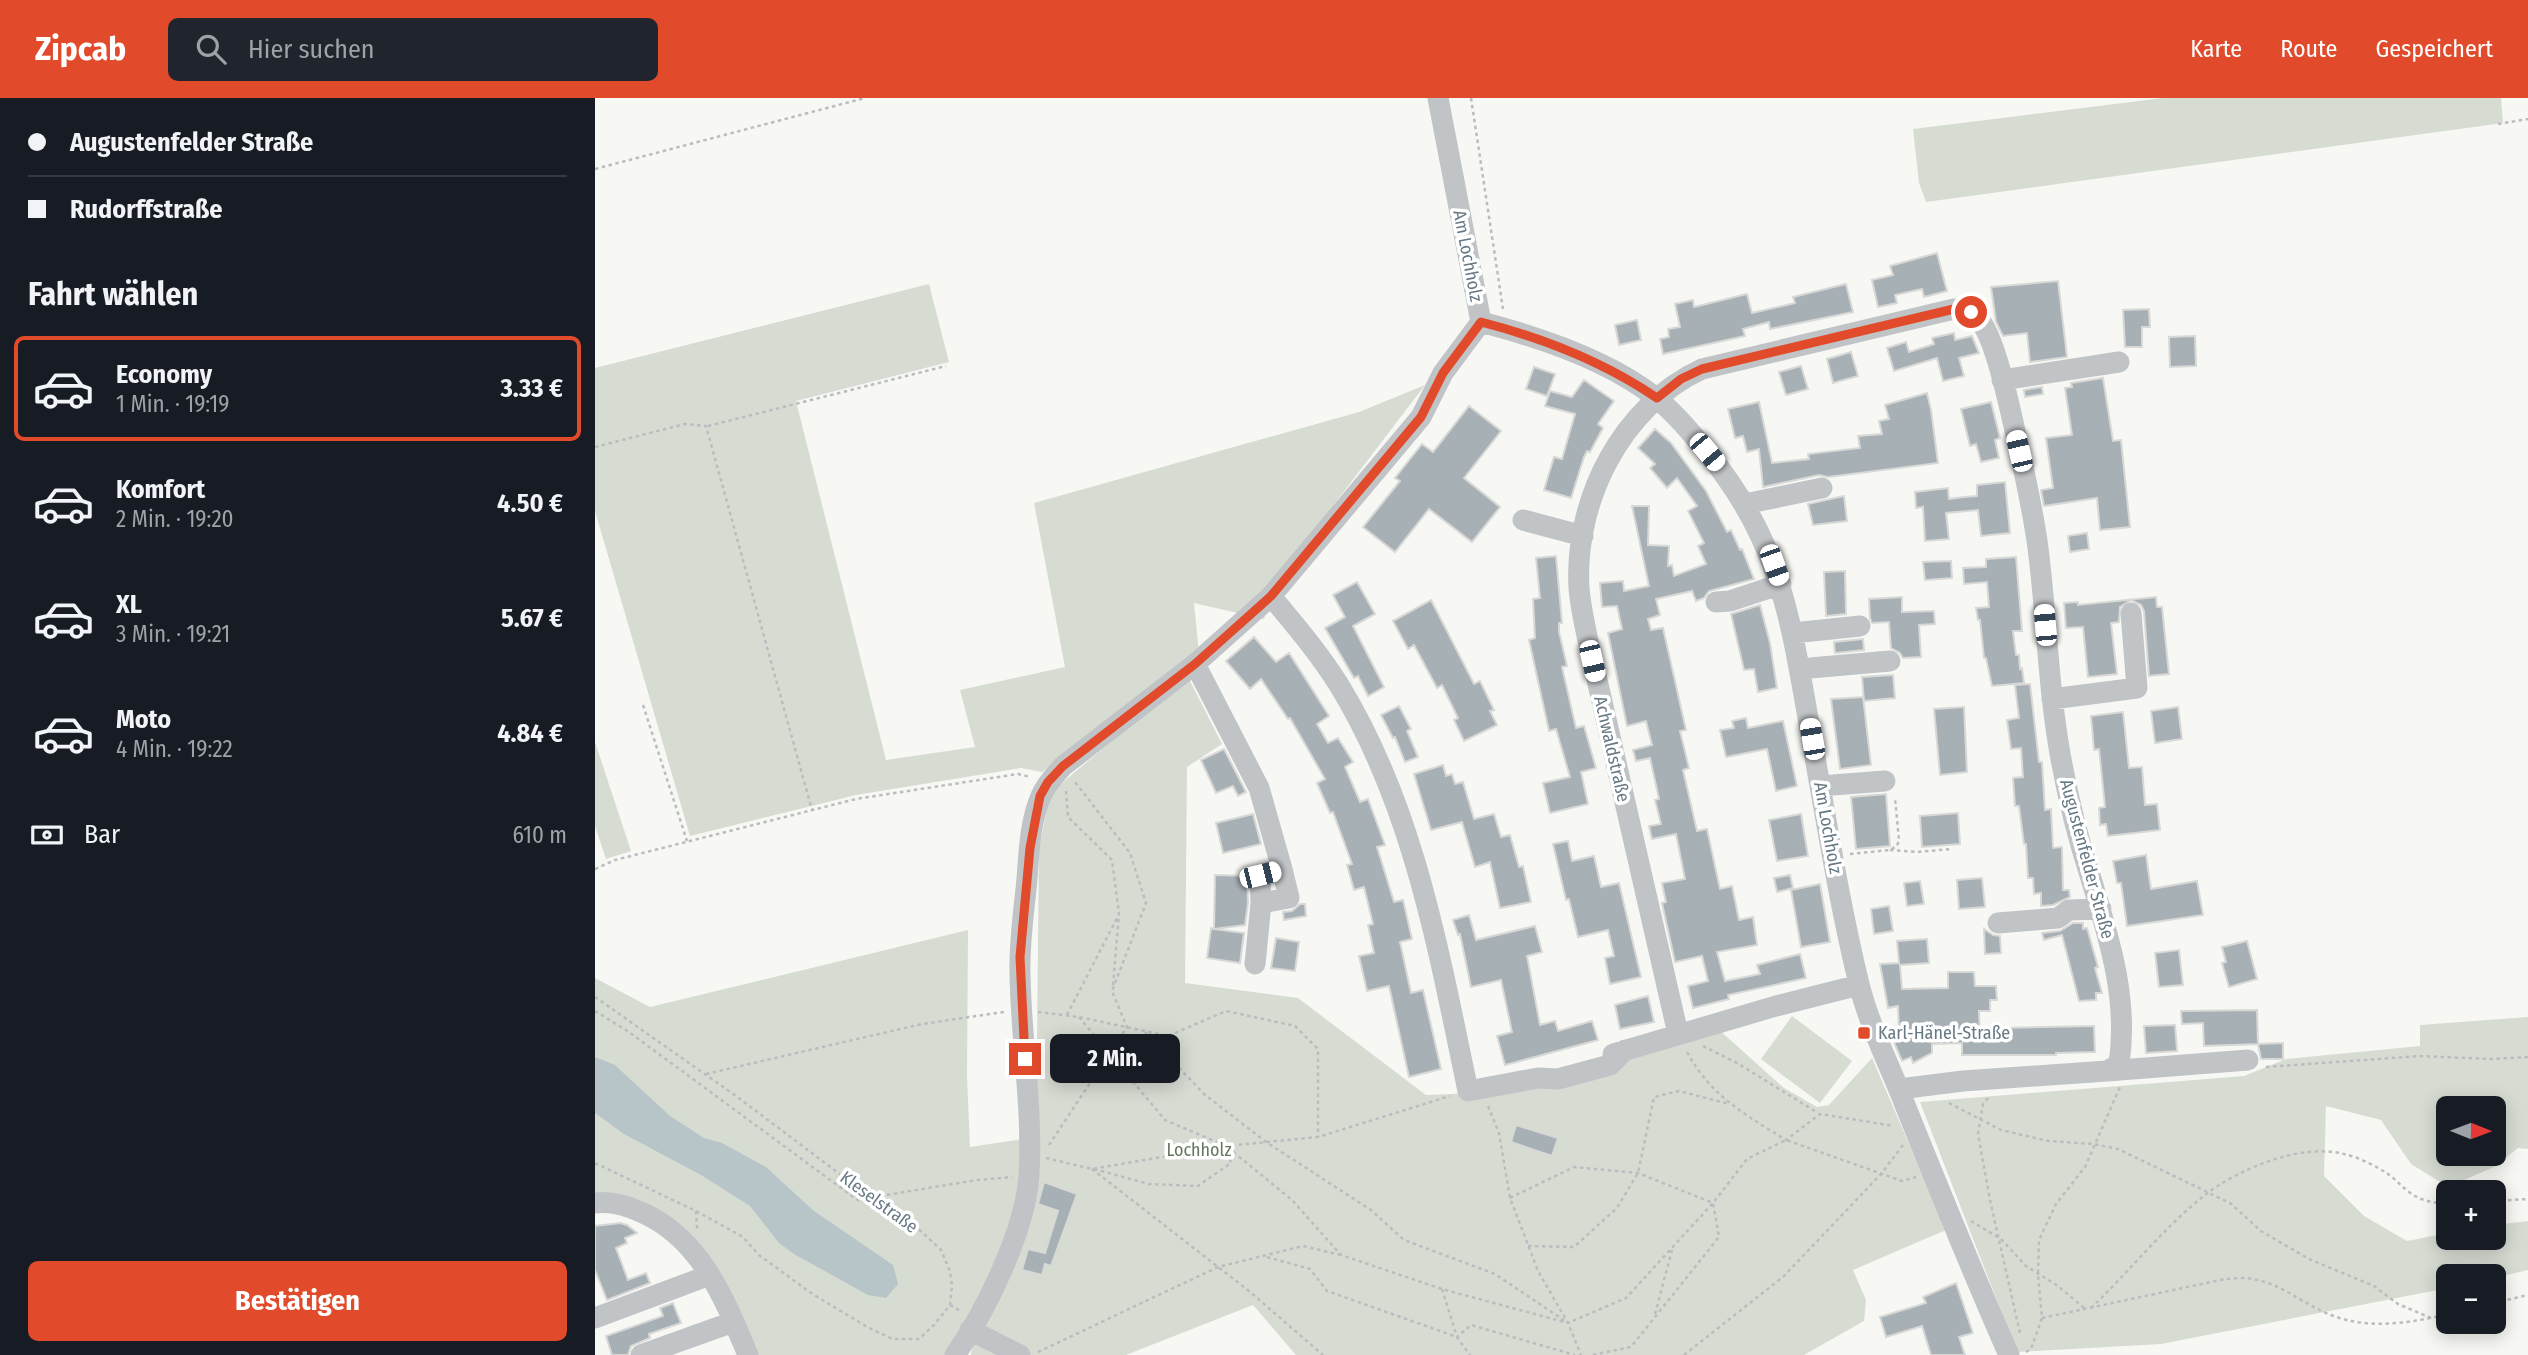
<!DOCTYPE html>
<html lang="de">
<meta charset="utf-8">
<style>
body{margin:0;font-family:"Fira Sans Condensed",sans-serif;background:#20242c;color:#f1f3f6;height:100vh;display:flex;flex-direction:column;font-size:26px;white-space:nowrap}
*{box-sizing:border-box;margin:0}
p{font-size:23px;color:#9ea1a6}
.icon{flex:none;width:38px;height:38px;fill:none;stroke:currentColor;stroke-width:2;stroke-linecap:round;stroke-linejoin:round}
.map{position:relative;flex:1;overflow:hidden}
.details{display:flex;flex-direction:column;background:#171b24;width:595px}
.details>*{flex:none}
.banner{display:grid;align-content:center;height:154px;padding:0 28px;background:#171b24}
.needle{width:46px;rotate:91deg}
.tools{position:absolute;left:1841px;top:998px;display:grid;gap:14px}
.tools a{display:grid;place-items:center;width:70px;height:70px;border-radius:10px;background:#171b24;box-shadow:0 4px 18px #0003;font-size:35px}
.end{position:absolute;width:32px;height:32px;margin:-16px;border:9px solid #e14a2a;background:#fff;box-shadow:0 0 0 4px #fff}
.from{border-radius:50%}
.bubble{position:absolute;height:49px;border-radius:10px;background:#171b24;box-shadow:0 4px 18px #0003;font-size:23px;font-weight:700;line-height:49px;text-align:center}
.car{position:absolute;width:21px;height:42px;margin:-21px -10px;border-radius:9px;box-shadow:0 0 5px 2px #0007;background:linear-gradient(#fff 24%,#345 0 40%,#fff 0 76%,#345 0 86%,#fff 0)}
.banner b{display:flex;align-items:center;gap:24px;height:66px;font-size:26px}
.banner b+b{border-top:2px solid #363941}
.banner i{width:18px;height:18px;background:#f1f3f6}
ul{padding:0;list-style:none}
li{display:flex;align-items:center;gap:21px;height:105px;margin:0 14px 10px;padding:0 14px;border:4px solid transparent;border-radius:10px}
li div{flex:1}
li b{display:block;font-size:26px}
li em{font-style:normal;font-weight:700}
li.selected{border-color:#e14a2a}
li>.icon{width:63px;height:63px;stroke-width:1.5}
h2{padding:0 28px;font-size:32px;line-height:84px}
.pay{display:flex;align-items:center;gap:18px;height:77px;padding:0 28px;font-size:26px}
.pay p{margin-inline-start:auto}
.cta{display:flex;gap:14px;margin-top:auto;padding:14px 28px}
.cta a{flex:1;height:80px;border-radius:10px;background:#e14a2a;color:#fff;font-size:28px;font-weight:700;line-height:80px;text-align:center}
header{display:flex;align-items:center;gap:42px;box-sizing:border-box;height:98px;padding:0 35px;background:#e14a2a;color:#fff}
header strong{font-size:33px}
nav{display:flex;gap:38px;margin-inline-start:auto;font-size:24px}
.search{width:490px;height:63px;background:#20242c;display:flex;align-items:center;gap:18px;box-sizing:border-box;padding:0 24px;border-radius:10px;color:#9ea1a6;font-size:26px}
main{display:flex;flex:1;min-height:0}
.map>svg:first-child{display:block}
</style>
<header>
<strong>Zipcab</strong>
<div class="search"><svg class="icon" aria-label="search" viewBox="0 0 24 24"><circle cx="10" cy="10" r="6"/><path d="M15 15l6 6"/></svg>Hier suchen</div>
<nav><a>Karte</a><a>Route</a><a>Gespeichert</a></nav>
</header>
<main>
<section class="details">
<div class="banner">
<b><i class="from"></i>Augustenfelder Straße</b>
<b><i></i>Rudorffstraße</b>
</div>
<h2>Fahrt wählen</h2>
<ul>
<li class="selected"><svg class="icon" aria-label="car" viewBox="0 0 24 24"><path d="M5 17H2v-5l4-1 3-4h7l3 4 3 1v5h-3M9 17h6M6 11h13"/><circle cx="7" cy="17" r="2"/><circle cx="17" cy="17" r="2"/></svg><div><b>Economy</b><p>1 Min. · 19:19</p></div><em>3.33 €</em></li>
<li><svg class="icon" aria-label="car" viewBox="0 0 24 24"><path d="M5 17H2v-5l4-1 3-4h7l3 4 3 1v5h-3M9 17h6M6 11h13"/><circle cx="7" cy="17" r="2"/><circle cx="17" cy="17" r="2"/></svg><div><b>Komfort</b><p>2 Min. · 19:20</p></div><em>4.50 €</em></li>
<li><svg class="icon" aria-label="car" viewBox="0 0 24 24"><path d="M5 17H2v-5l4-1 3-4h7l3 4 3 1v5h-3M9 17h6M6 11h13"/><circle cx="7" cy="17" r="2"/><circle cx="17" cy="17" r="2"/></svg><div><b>XL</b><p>3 Min. · 19:21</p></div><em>5.67 €</em></li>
<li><svg class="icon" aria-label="car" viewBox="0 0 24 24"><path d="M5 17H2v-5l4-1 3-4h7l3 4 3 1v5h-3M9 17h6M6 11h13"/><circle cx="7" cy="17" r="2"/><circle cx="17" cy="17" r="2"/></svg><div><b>Moto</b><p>4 Min. · 19:22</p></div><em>4.84 €</em></li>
</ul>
<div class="pay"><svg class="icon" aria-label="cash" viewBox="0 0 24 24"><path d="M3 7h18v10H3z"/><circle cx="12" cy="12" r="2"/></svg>Bar<p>610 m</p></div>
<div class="cta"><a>Bestätigen</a></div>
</section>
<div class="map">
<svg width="1933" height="1257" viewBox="0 0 1933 1257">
<rect width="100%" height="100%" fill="#f7f7f4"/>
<path fill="#d7dcd3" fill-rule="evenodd" d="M1568,0H1906L1908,25L1331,104L1324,85L1318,31Z
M334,186L354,264L201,303L291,662L380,649L365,592L470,569L439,405L764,314L830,287L683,480L669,521L599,505L604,556L447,674L426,670L261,697L95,738L0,413V270Z
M593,579L627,646L592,669L590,885L703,900L831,997L906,994L1122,930L1189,990L1222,1009L1234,1007L1277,960L1351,1132L1258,1172L1271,1202L1269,1223L1209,1257H701L658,1207L531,1257H376L377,1249L350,1257H158L109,1153L0,1101V880L55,909L373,832L372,979L375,1049L441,1039L444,751L455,695Z
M0,644L36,753L11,761L0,728Z
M1197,918L1257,963L1225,1005L1166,961Z
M1933,919V1051L1923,1050L1899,1069L1853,1089L1816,1066L1786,1022L1731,1008L1729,1078L1769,1118L1812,1143L1853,1135V1139H1899V1127L1933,1123V1172L1899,1180V1178H1853V1190L1566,1246L1422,1254L1325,1004L1649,978L1691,961L1825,948V927ZM1853,1010H1899V1055H1853Z"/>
<path fill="#b7c4c8" d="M0,959L20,967L75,1018L109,1040L127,1045L171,1069L219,1113L298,1167L303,1186L291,1200L273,1197L199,1156L184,1145L155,1108L106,1077L29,1036L0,1015Z"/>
<path fill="#a7b0b5" stroke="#d8d8d6" stroke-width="2" d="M1342,155L1352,193L1329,199L1327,191L1300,197L1302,205L1283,209L1277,182L1298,177L1295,168Z
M1463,183L1472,259L1435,264L1432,235L1408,238L1401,224L1396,189Z
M1251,186L1258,214L1175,231L1174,224L1148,231L1150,238L1068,256L1065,241L1074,239L1073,231L1085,229L1080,206L1098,202L1099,209L1152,196L1157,215L1200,205L1198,199Z
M1554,211L1555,229H1547V249H1530L1528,212Z
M1042,222L1046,242L1024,247L1020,227Z
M1359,235L1360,242L1377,238L1384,255L1364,260L1369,278L1348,283L1342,260L1299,273L1292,250L1311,244L1314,254L1339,246L1337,240Z
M1600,238L1601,268L1575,269L1574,239Z
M1256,254L1263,278L1238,285L1232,261Z
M1206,268L1213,291L1191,297L1184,274Z
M939,269L960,276L952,298L931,291Z
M1508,280L1518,343L1526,342L1535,429L1505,432L1502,400L1449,408L1446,392L1458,390L1451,340L1477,337L1470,290L1477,289L1476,285Z
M989,282L1019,303L1003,326L1008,330L995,354L992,353L989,359L976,400L949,392L959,359L967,361L980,316L950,308L955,293L977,299Z
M1447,289L1448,296L1430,299L1429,292Z
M1332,295L1336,312L1343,365L1233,379L1224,377L1168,389L1164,351L1152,354L1148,338L1140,340L1133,311L1164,304L1177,365L1214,361L1213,356L1265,350L1263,338L1287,336L1284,323L1294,321L1290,307Z
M1396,304L1405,340L1400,342L1404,360L1386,364L1381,346L1375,348L1366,311Z
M874,308L906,333L869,380L905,409L877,444L834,411L800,454L768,429L805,383L800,380L827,346L838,354Z
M1060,331L1076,345L1111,393L1132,434L1136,432L1145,452L1147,451L1159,481L1114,493L1109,500L1101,503L1097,493L1061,501L1065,517L1053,521L1056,532L1068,530L1091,632L1085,633L1094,670L1088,672L1102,733L1112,731L1125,791L1137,788L1144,822L1158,819L1162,847L1122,854L1130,883L1165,876L1162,867L1205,856L1211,880L1133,897L1134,901L1098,910L1093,888L1113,883L1107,858L1080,864L1067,805L1071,804L1067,785L1090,781L1081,736L1057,741L1054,728L1066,726L1060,702L1064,701L1055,660L1041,663L1038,652L1057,647L1051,623L1032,628L1013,535L1027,531L1022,508L1007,509L1005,485L1028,483L1029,493L1054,488L1037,408H1054L1053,447L1074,448L1073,468L1077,467L1079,478L1111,466L1103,448L1109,445L1093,413L1102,408L1082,380L1072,390L1055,370L1060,366L1043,350Z
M1410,384L1415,435L1386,438L1383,412L1351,415L1354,441L1330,443L1328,409L1321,410L1320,394L1353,390L1354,401L1369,399L1382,398V387Z
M1249,398L1252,423L1218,427L1213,406Z
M1492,435L1494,451L1475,454L1473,438Z
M961,458L967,525H964V534L972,568L967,569L981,630L989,628L1001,670L986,674L993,706L955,715L948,685L975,679L961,631L954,633L934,542L940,540L938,501L945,500L941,460Z
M1421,459L1427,533H1418L1421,557H1424L1425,571L1427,570L1429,585L1397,588L1391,560H1389L1385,522H1383L1381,510L1394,509L1392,484L1369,486L1368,470L1391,469V461Z
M1356,463L1357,480L1330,482L1328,464Z
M1250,473L1251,516L1231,518L1229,474Z
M762,484L780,516L758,528L789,589L773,598L763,578L759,580L730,530L750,519L738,497Z
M1307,499V514L1339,513L1340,526L1324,527L1326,559L1308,560L1305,555L1296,550L1294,524L1277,525L1275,520L1274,501Z
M1561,499L1562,509H1567L1574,576L1554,578L1549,513L1546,507L1536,502L1525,509L1524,524L1516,525L1522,576L1493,579L1488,529L1471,530L1469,505L1483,504V507Z
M836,502L879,586L885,583L899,612L895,613L902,627L869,643L859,622L863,620L847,587L842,590L819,547L813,551L798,523Z
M1165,507L1175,545L1182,590L1163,594L1159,571L1149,572L1136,516Z
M659,539L681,564L694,555L734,618L722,626L733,645L743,640L758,664L750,669L765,704L773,701L790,747L782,749L799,804L808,802L817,841L805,844L816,895L828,892L846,971L814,979L794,888L772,893L764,858L779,855L773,827L778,826L769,789L759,792L752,767L757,766L738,714L735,715L722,685L730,681L695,620L693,621L666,581L655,591L631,563Z
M1268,541L1269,552L1240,555L1239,544Z
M1298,577L1300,600L1269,603L1267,579Z
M1435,586L1444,664H1447L1450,712L1456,711L1458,750L1467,749L1468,792H1474L1475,799L1458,807L1446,808V795L1439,796L1438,780H1433L1431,746H1429L1424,708H1420L1418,680L1428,679L1426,650L1416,651L1412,622L1424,620L1420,587Z
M1268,599L1276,667L1245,671L1236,601Z
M804,608L816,631L812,633L823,659L810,664L800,639L798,640L786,617Z
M1369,609L1372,674L1345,677L1339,611Z
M1583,609L1587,641L1560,645L1556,613Z
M1528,614L1534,670L1547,669L1550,707L1562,706L1565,732L1513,738L1511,726L1505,727L1504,710L1510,709L1504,651L1499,652L1496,618Z
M1151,620L1153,630L1188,623L1202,688L1181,693L1172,651L1131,659L1125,632L1139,630L1137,623Z
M629,651L651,694L643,698L638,688L621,695L606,662Z
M848,667L851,678L857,676L860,686L868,684L879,721L899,716L906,739L915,737L924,769L928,768L936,804L905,810L895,764L880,769L867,724L836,732L819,676Z
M1291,696L1295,748L1261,751L1256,699Z
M1363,715L1365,746L1327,749L1325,718Z
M658,716L666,746L628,755L621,725Z
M1206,716L1213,758L1182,763L1174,722Z
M973,743L977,763L999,758L1006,789L1024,785L1046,879L1015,886L1010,860L1019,858L1013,832L983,839L974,801L971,802L958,746Z
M1551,757L1556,791L1602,783L1608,817L1532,828L1526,785H1522L1518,763Z
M620,777L652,778L653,805L650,827L619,831L649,835L645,865L612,860L616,830L619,831Z
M1195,777L1198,790L1182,794L1179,780Z
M1387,780L1390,809L1364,811L1362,782Z
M1325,783L1329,806L1312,808L1309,785Z
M1225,786L1235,844L1206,849L1196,792Z
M705,806H710L711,818L689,822L688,814L697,813Z
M1294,808L1298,833L1279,836L1276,811Z
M874,817L881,842L940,828L947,854L932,858L945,927L960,923L963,933L997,923L1003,942L910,967L902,938L917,934L906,882L876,889L865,836L863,837L858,822Z
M1478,825H1488V831L1492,830L1503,869L1500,870L1507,895H1501V902L1484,903L1467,837L1449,842L1447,835L1465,833Z
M1389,831L1398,837L1405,838L1406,855L1390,856Z
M681,840L704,844L700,873L676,870Z
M1332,841L1334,865L1305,867L1307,891L1353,890V874H1379L1380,888H1401L1402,902H1395V913H1384L1385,942H1409L1408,930L1499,928L1500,954L1461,955V957H1367V945L1337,946V955L1318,965L1316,959L1307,963L1295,935L1304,933L1303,908L1293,910L1285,866L1304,865L1302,843Z
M1652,843L1662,881L1634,889L1627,865L1631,864L1627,849Z
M1584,852L1588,887L1564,889L1560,855Z
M1053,898L1059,924L1025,931L1020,907Z
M1662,912L1663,946L1609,948L1608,925L1587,926L1586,913Z
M1580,927L1582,953L1551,955L1549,928Z
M1688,945V961H1666L1663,946Z
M921,1027L963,1040L957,1058L916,1044Z
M449,1084L482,1096L456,1168L450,1166L447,1177L427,1172L433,1151L450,1155L463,1113L443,1106Z
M25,1125L32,1127L42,1135L30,1140L32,1145L21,1150L33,1182L51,1175L55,1185L12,1202L0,1172V1128Z
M1361,1185L1378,1235L1364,1239L1370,1257H1336L1327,1228L1291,1239L1285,1219L1331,1205L1328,1199Z
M78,1205L86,1225L54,1236L55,1240L36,1248L33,1257H17L11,1238L68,1218L65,1210Z"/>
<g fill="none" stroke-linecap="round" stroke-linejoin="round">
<path stroke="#babdbf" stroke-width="2.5" stroke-dasharray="3.5 3.5" stroke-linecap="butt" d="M876,0L908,211
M1903,26L1933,21
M0,71L270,0
M113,328L351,268
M0,349L90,326L111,328L217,712
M48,607L92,743
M471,693L473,719L517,762L524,815L518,887
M1295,752L1322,754L1356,751
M1255,756L1295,752L1302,748L1304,742L1300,700
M0,771L20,762L261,701L423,676L436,679
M0,899L141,998L250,1080L283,1099L327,1134L346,1152L355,1173L357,1188L355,1207L339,1227L324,1241H298L274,1230L216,1195L164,1157L148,1139L101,1113L0,1065
M0,913L34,934L261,1101L304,1117
M443,914L484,919L573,938L631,913L700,928L723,951V1039
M472,917L523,818
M484,919L570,1022L631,1048L697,1102L746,1157L847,1191L973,1225L1031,1200L1118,1105L1152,1061L1191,1042L1307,1083L1321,1079
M550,934L609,996L671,1044L776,1112L809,1142L900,1176L970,1223
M1108,948L1142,965L1223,1015
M1092,954C1116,998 1149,1016 1191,1042L1225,1016L1299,1028
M1671,969L1824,958L1896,961L1933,959
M111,976L327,926L409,914
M1393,1000L1388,1006L1383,1036L1395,1102L1425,1235
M1354,1005L1406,1032L1453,1043L1499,1046L1523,1051L1635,1105L1666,1133L1714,1161L1779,1188L1803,1206L1836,1220
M893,1008L904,1035L915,1100L943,1173L973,1225L986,1257
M454,1047L532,929L517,893L551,805L535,755L480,684
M451,1060L497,1071L631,1048L723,1039L855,998
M497,1071L654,1193L728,1257
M499,1071L554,1086L603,1088L636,1065L631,1048
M285,1098L382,1082L417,1079
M915,1100L979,1069L1043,1075L1118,1105L1124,1139L1036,1249L997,1257
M1899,1103L1933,1101
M101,1113L102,1131
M1376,1123L1406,1141L1431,1168L1463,1188L1489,1210
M933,1148L979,1149L1022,1110L1043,1075L1059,999L1084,993L1134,1006
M672,1159L715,1171L732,1193L862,1239L875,1257
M847,1191L862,1239L876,1227L980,1257
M1899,1205L1933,1197
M355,1207L367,1214
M1496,1210C1534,1174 1570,1128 1610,1097C1645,1070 1706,1045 1749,1056C1763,1059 1781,1068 1793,1076C1803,1083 1811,1094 1822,1099C1831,1104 1844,1105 1853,1106
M1060,1216L1077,1152
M1447,1220L1630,1181C1638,1181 1648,1179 1657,1181C1686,1185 1709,1207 1736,1217C1773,1232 1816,1225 1853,1216
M443,1254L623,1169L708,1148L746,1157
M1431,1254L1436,1251L1447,1220L1443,1177L1444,1142L1461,1106L1490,1069L1525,989
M1089,1257L1189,1178L1286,1076L1308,1047"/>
<path stroke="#c0c4c7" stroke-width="21" d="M843,0L886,224
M886,224C944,239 1013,262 1060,299C1079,314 1096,334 1111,353C1187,444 1196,525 1216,637C1231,720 1244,804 1264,886C1275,930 1296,970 1312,1012C1345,1094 1378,1176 1414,1257
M1407,282L1524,264
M1150,406L1227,390
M928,422L988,438
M676,498C700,527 724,555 744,587C819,709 844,855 873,993L943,980L963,981L1015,967L1030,952
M1121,504L1135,503L1186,486
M1198,535L1265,528
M600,566L664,690L687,771L665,777L666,805L694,800L687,771
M1204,571L1295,563
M1457,601L1542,590L1536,515
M1225,688L1290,683
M1403,825L1463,820L1474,812L1506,811
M660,866L666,805
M1083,936L992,538C989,522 985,506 984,490C979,402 1027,308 1107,271L1359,211C1370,213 1379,214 1386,224C1399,241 1411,293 1416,315C1426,360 1437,404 1443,450C1452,520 1453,591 1466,661C1473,699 1482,737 1494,774C1513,837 1534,899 1524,966L1512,973L1368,983L1304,991
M1018,956L1181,908L1264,887
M1512,973L1653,962
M0,1105C16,1103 33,1108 48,1115C106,1141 130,1202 153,1257
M0,1220L115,1177
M375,1232L425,1257
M46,1257L138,1224
M360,1257C391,1213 431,1131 434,1077C438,1010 426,943 425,876C424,844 429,813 432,781C434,754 435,723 446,698C451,686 460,677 468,668L600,566L676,498L826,319L848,275L886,224"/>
</g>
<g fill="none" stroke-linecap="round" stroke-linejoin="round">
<path stroke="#e14a2a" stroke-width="9" d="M430,961L425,859L435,750L445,698L453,684L468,668L600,566L676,498L826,319L848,275L886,224C948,240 1009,264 1062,300L1086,281L1107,271L1359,211L1376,214"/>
</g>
<rect fill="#e14a2a" stroke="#fff" stroke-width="2.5" x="1262" y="928" width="14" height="14" rx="3.5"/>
<g text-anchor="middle" stroke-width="7" stroke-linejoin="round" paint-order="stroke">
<g font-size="18" fill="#667984" stroke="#fff">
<text transform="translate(873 158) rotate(79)" y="6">Am Lochholz</text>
<text transform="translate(1017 651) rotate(77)" y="6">Achwaldstraße</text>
<text transform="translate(1233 730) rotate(80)" y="6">Am Lochholz</text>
<text transform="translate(1492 761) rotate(75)" y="6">Augustenfelder Straße</text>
<text transform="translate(284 1104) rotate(36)" y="6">Kleselstraße</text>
</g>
<g font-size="18" fill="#667984" stroke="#fff" text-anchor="start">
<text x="1283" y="941">Karl-Hänel-Straße</text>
</g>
<g font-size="18" fill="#667761" stroke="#fff">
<text x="604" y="1058">Lochholz</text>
</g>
</g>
</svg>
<div class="tools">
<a><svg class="needle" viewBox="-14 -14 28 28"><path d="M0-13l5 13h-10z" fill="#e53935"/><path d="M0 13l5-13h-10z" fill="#9ea1a6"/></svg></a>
<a>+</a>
<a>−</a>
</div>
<i class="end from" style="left:1376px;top:214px"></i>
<i class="end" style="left:430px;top:961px"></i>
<div class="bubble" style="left:455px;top:936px;width:130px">2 Min.</div>
<i class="car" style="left:1424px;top:353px;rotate:347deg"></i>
<i class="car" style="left:1112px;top:354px;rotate:140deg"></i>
<i class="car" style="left:1179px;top:467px;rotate:160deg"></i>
<i class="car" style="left:1450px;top:527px;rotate:355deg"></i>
<i class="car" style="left:997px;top:563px;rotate:167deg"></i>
<i class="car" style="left:1217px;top:641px;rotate:350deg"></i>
<i class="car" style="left:665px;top:777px;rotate:76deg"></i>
</div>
</main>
